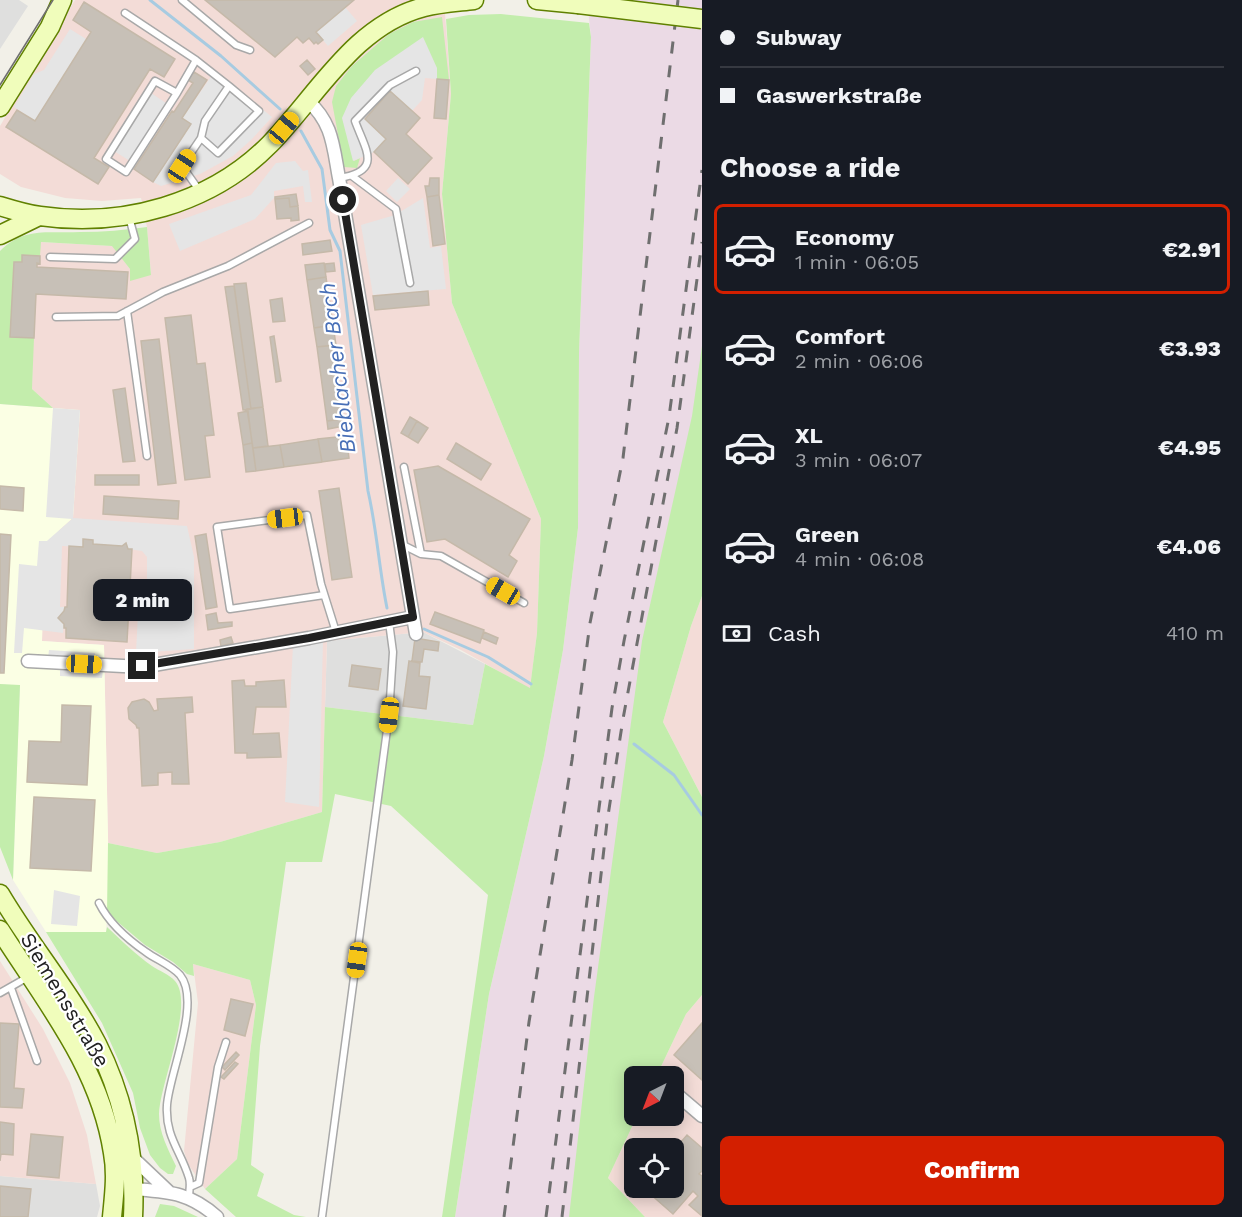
<!DOCTYPE html>
<meta charset="utf-8">
<style>
body{margin:0;font-family:"Work Sans",sans-serif;background:#242831;color:#f1f3f6;height:100vh;display:flex;flex-direction:column;font-size:22px;white-space:nowrap}
*{box-sizing:border-box;margin:0}
p{font-size:20px;color:#9ea1a6}
.icon{flex:none;width:33px;height:33px;fill:none;stroke:currentColor;stroke-width:2;stroke-linecap:round;stroke-linejoin:round}
.map{position:relative;flex:1;overflow:hidden}
.details{display:flex;flex-direction:column;background:#171b24;width:540px}
.details>*{flex:none}
.guide{display:grid;align-content:center;height:132px;padding:0 18px;background:#171b24}
.needle{width:39px;rotate:222deg}
.fabs{position:absolute;left:624px;top:1066px;display:grid;gap:12px}
.fabs a{display:grid;place-items:center;width:60px;height:60px;border-radius:9px;background:#171b24;box-shadow:0 3px 15px #0003;font-size:30px}
.end{position:absolute;width:27px;height:27px;margin:-14px;border:8px solid #212121;background:#fff;box-shadow:0 0 0 3px #fff}
.from{border-radius:50%}
.bubble{position:absolute;height:42px;border-radius:9px;background:#171b24;box-shadow:0 3px 15px #0003;font-size:20px;font-weight:800;line-height:42px;text-align:center}
.car{position:absolute;width:18px;height:36px;margin:-18px -9px;border-radius:8px;box-shadow:0 0 4px 2px #0007;background:linear-gradient(#f5c518 24%,#345 0 40%,#f5c518 0 76%,#345 0 86%,#f5c518 0)}
.guide b{display:flex;align-items:center;gap:21px;height:57px;font-size:22px}
.guide b+b{border-top:2px solid #363941}
.guide i{width:15px;height:15px;background:#f1f3f6}
ul{padding:0;list-style:none}
li{display:flex;align-items:center;gap:18px;height:90px;margin:0 12px 9px;padding:0 6px;border:3px solid transparent;border-radius:9px}
li div{flex:1}
li b{display:block;font-size:22px}
li em{font-style:normal;font-weight:800}
li.selected{border-color:#d31f00}
li>.icon{width:54px;height:54px;stroke-width:1.5}
h2{padding:0 18px;font-size:27px;line-height:72px}
.pay{display:flex;align-items:center;gap:15px;height:66px;padding:0 18px;font-size:22px}
.pay p{margin-inline-start:auto}
.cta{display:flex;gap:12px;margin-top:auto;padding:12px 18px}
.cta a{flex:1;height:69px;border-radius:9px;background:#d31f00;color:#fff;font-size:24px;font-weight:800;line-height:69px;text-align:center}
main{display:flex;flex:1;min-height:0}
.map>svg:first-child{display:block}
</style>
<main>
<div class="map">
<svg width="702" height="1217" viewBox="0 0 702 1217">
<rect width="100%" height="100%" fill="#f2f0e8"/>
<path fill="#dfdfde" d="M0,0H19L28,6L0,49Z
M423,632L485,664L473,725L325,707L327,641Z
M0,1176L96,1184L100,1206L97,1217H0Z"/>
<path fill="#f3dcd7" fill-rule="evenodd" d="M75,0H444L451,94L442,194L452,303L541,519L537,633L530,689L461,650L423,632L327,641L322,812L220,842L157,853L108,843L104,645L42,641L41,629L80,411L53,408L32,389L33,339L10,337L14,262H22V255L40,242L113,246L130,269V280L151,274L147,227L141,198L102,201L65,198L21,187L0,174V126Z
M702,596V797L663,722L691,626Z
M0,961L43,1029L70,1083L87,1135L96,1184L0,1176Z
M193,964L250,980L256,1005L237,1159L205,1189L188,1164L184,1151L198,1003Z
M702,995V1217H645L608,1178L637,1116H674V1077H656L686,1014ZM634,1149H674V1188H634Z"/>
<path fill="#ebdae5" d="M587,0H702V374L577,1217H455L489,994L544,756L563,650L578,528L579,353L591,37Z"/>
<path fill="#fbffe4" d="M0,404L80,410L73,518L46,542L42,641L104,645L109,884L106,932H46L13,880L20,686L0,684Z"/>
<path fill="#c3edac" d="M501,14L589,23L591,37L579,353L578,528L563,650L544,756L489,994L455,1217H442L488,895L391,806L335,794L322,862H286L260,1046L251,1165L264,1174L257,1196L294,1215L306,1217H236L205,1189L237,1159L256,1005L250,980L193,964L194,976L187,974L173,962L145,945L107,913L108,843L157,853L220,842L322,812L325,707L473,725L485,664L530,688L537,633L541,519L452,303L442,194L451,94L446,19L469,15Z
M442,17L449,80L437,79V68L375,70L354,161L360,158L357,168L344,167L332,102L336,86L352,66L389,34L413,22Z
M147,227L151,275L130,281V269L112,246L41,242L40,256L23,255L10,337L34,338L32,389L53,408L0,404V251C25,226 49,234 80,232C103,232 125,230 147,227Z
M702,346V596L691,626L663,722L702,797V995L686,1014L656,1077H634V1116H637L608,1178L645,1217H569L594,997L642,641L692,416Z
M0,684L20,685L13,880L0,847Z
M107,927C121,940 136,955 152,966C159,971 169,974 175,981C195,1004 160,1083 159,1114C159,1133 168,1149 176,1166L173,1174H168L160,1168L150,1155L140,1128L133,1093L102,1023L46,932H106Z
M160,1204L174,1206L198,1217H155Z"/>
<path fill="#e5e5e5" d="M345,7L357,21L328,46L316,32Z
M70,29L86,39L35,121L14,107L34,74L44,70Z
M423,37L437,68V79L425,78L422,100L412,111L390,91L365,118L386,139L374,152L353,161L342,118L351,98L375,70Z
M215,71L272,117L251,140L233,156L200,174L161,186L153,182L191,124L182,118Z
M151,93L166,103L130,161L114,151Z
M295,161L303,171L308,170L312,202H305L303,186L274,191V198L255,219L180,251L169,224L251,195L276,163Z
M398,178L410,189L397,202L386,191Z
M423,198L430,248L441,246L446,289L373,295L361,225L395,215Z
M53,408L80,410L73,518L187,526L194,557V649L136,653L139,593H147V557L142,551L128,549L126,543L122,546L93,544V540L84,539L83,547L62,546L60,607H65L64,611L58,618L64,624L63,633L24,628L22,653H14L19,564L37,566L39,541H47L72,519L46,517Z
M323,640L319,807L285,802L293,645Z
M49,650L95,653V660L48,658Z
M60,668L103,670L102,678L60,676Z
M54,890L80,896L77,926L51,924Z"/>
<g fill="none" stroke-linecap="round" stroke-linejoin="round">
<path stroke="#a7cbe1" stroke-width="3" d="M150,0L221,56L280,109
M301,131L322,169L330,230L340,251L368,491C377,530 379,569 387,608
M424,629L488,657L531,684
M634,744L674,775L702,815"/>
</g>
<path fill="#c7c0b7" stroke="#c5b9a9" stroke-width="1.5" d="M205,0H354L316,32L323,40L318,44L316,42L314,44L309,38L303,43L297,37L275,57Z
M84,2L175,59L164,77L150,69L94,158L109,167L98,184L6,127L17,110L35,121L91,32L73,20Z
M307,60L315,69L308,75L300,66Z
M194,72L207,80L182,118L191,124L153,182L134,169L172,111L174,112L193,83L188,80Z
M437,79L449,80L446,119L434,118Z
M390,91L420,118L406,134L432,158L408,184L374,152L386,139L365,119Z
M430,178H439V195L427,197L425,186H429Z
M296,194L298,206L290,207L289,198L275,199V197Z
M439,195L445,244L433,246L427,197Z
M289,198L290,207L298,206L299,220L291,221V218L277,219L275,199Z
M330,240L332,251L303,255L302,244Z
M22,255L40,256V264L37,263V267L128,272L126,299L36,294L34,338L10,337L14,262H22Z
M324,263L326,277L307,280L305,265Z
M334,263L335,271L326,272L325,264Z
M326,277L333,325L314,328L307,280Z
M246,283L263,407L251,409L234,284Z
M234,286L251,409L243,410L225,287Z
M428,291L429,305L375,310L373,296Z
M282,298L285,321L273,322L270,300Z
M191,315L197,364L205,363L214,435L205,436L210,477L185,480L165,318Z
M333,325L336,345L317,347L314,328Z
M274,336L281,381L276,382L270,337Z
M159,339L176,483L158,485L141,341Z
M333,345L343,419L327,421L317,347Z
M125,388L135,461L123,462L113,390Z
M263,407L268,446L253,448L247,409Z
M248,411L252,443L243,445L238,413Z
M410,417L417,421L408,437L401,433Z
M343,419L344,426L328,429L327,421Z
M417,421L428,428L418,443L408,437Z
M346,436L349,458L322,462L318,439Z
M318,439L322,462L284,467L280,445Z
M252,443L256,471L246,472L243,445Z
M456,443L491,464L481,480L447,459Z
M280,445L284,467L256,471L253,448Z
M438,466L530,519L509,555L517,561L508,577L445,539L427,542L414,470Z
M95,475H139V485H95Z
M0,486L24,488L23,511L0,509Z
M339,488L352,577L332,580L319,491Z
M104,496L179,501L178,519L103,514Z
M0,534L11,535L4,673H0Z
M206,534L217,607L206,609L195,536Z
M83,539L93,540V544L122,546L126,543L128,549H132L127,642L66,638V628H64V624L58,618L64,611L65,607H67L69,546L83,547Z
M435,612L484,630L480,643L430,624Z
M216,613L218,623L232,622V626L208,630L206,615Z
M484,632L498,638L496,644L482,638Z
M231,637L233,643L221,646L220,640Z
M415,638L439,642L438,651L424,649L422,662L412,661Z
M409,661L420,663L419,676L430,677L426,709L403,706Z
M352,665L381,669L378,690L349,686Z
M244,680L245,686H256V682L284,680L286,707H256L253,734L279,733L281,757L247,758V753H235L232,681Z
M192,697L193,712L185,713L189,784H172V772L158,773V785L142,786L139,728H137L136,725L129,719L128,708L132,702L144,699L149,702L154,711L158,710L157,699Z
M62,705L91,706L87,785L27,782L29,741L61,742Z
M34,797L95,800L91,871L30,868Z
M231,999L253,1004L245,1036L224,1030Z
M0,1023L19,1024L14,1088L24,1089L22,1108L0,1107Z
M702,1023V1080L674,1055Z
M236,1052L239,1055L225,1070L222,1067Z
M235,1062L238,1064L224,1079L221,1077Z
M0,1122L14,1124L13,1155L1,1154L0,1161Z
M31,1134L63,1137L59,1178L27,1175Z
M687,1135L702,1148V1171L699,1174L702,1176V1216L689,1205L698,1196L693,1191L673,1214L649,1193L653,1188H674V1150Z
M0,1186L31,1189L28,1217H0Z"/>
<g fill="none" stroke-linecap="round" stroke-linejoin="round">
<g stroke="#a8a8a8" stroke-width="9">
<path id="service" d="M182,0L236,45L250,50
M125,13L196,60
M177,93L126,172L106,159L155,81L177,93L196,60L229,86
M352,176L396,209L410,283
M339,178C383,171 366,151 355,121L390,85L416,71
M199,190L182,166L201,138L205,121L229,86L259,111L218,153L201,138
M50,257L115,259L135,239L129,217
M127,311L147,456
M56,317L118,316L163,292L228,266L309,223
M404,467L421,554
M401,544L421,554L441,556L524,603
M324,595L230,609L217,527L307,515L321,584L336,632
M99,903C109,923 127,939 146,952C157,960 171,965 180,975C202,1002 169,1074 167,1105C165,1137 181,1151 189,1178C191,1184 189,1191 189,1197
M11,988L37,1061
M0,993L28,977
M190,1187L199,1183L218,1067L226,1042
M322,1217L389,715L393,652L389,622"/>
</g>
<g stroke="#a8a8a8" stroke-width="15">
<path id="minor" d="M307,100C333,123 333,146 339,178L416,634
M28,661L142,667L309,638L413,617
M674,1092L702,1116
M132,1157L169,1192
M133,1189C169,1192 189,1192 217,1217"/>
</g>
<g stroke="#608100" stroke-width="21">
<path id="secondary" d="M537,0L578,4
M0,107L50,27L62,0
M0,206C13,210 26,214 40,216C122,228 211,204 270,144C317,96 354,25 424,7C440,3 457,2 474,0
M0,235L39,216
M0,894C30,945 70,992 97,1044C124,1098 136,1157 133,1217
M0,930C45,1001 100,1067 113,1153C117,1174 114,1196 112,1217"/>
</g>
<use href="#service" stroke="#fff" stroke-width="6"/>
<use href="#minor" stroke="#fff" stroke-width="12"/>
<use href="#secondary" stroke="#f0fdbb" stroke-width="18"/>
<path stroke="#6f6f6f" stroke-width="1.5" d="M0,85L53,0"/>
<path stroke="#6f6f6f" stroke-width="3" stroke-dasharray="12 12" stroke-linecap="butt" d="M504,1217L529,1022L572,760L590,623L623,458L678,0
M546,1217L612,708L624,641L669,417L702,170
M562,1217L607,822L623,719L677,428L702,242"/>
<g stroke="#608100" stroke-width="21" stroke-linecap="butt">
<path id="secondary-bridge" d="M578,4L702,19"/>
</g>
<use href="#secondary-bridge" stroke="#f0fdbb" stroke-width="18"/>
</g>
<g fill="none" stroke-linecap="round" stroke-linejoin="round">
<path stroke="#212121" stroke-width="8" d="M142,666L309,638L413,617L343,200"/>
</g>
<g text-anchor="middle" stroke-width="4.5" stroke-linejoin="round" paint-order="stroke">
<g font-size="21" fill="#212121" stroke="#fff">
<text transform="translate(65 1000) rotate(59)" y="7">Siemensstraße</text>
</g>
<g font-size="22" font-style="italic" fill="#486fb7" stroke="#fff">
<text transform="translate(337 368) rotate(-97)" y="8">Bieblacher Bach</text>
</g>
</g>
</svg>
<div class="fabs">
<a><svg class="needle" viewBox="-14 -14 28 28"><path d="M0-13l5 13h-10z" fill="#e53935"/><path d="M0 13l5-13h-10z" fill="#9ea1a6"/></svg></a>
<a><svg class="icon" aria-label="locate" viewBox="0 0 24 24"><circle cx="12" cy="12" r="6"/><path d="M12 2v4M12 18v4M2 12h4M18 12h4"/></svg></a>
</div>
<i class="end from" style="left:343px;top:200px"></i>
<i class="end" style="left:142px;top:666px"></i>
<div class="bubble" style="left:93px;top:579px;width:99px">2 min</div>
<i class="car" style="left:284px;top:128px;rotate:40deg"></i>
<i class="car" style="left:182px;top:166px;rotate:33deg"></i>
<i class="car" style="left:285px;top:518px;rotate:263deg"></i>
<i class="car" style="left:503px;top:591px;rotate:300deg"></i>
<i class="car" style="left:84px;top:664px;rotate:93deg"></i>
<i class="car" style="left:389px;top:715px;rotate:187deg"></i>
<i class="car" style="left:357px;top:960px;rotate:188deg"></i>
</div>
<section class="details">
<div class="guide">
<b><i class="from"></i>Subway</b>
<b><i></i>Gaswerkstraße</b>
</div>
<h2>Choose a ride</h2>
<ul>
<li class="selected"><svg class="icon" aria-label="car" viewBox="0 0 24 24"><path d="M5 17H2v-5l4-1 3-4h7l3 4 3 1v5h-3M9 17h6M6 11h13"/><circle cx="7" cy="17" r="2"/><circle cx="17" cy="17" r="2"/></svg><div><b>Economy</b><p>1 min · 06:05</p></div><em>€2.91</em></li>
<li><svg class="icon" aria-label="car" viewBox="0 0 24 24"><path d="M5 17H2v-5l4-1 3-4h7l3 4 3 1v5h-3M9 17h6M6 11h13"/><circle cx="7" cy="17" r="2"/><circle cx="17" cy="17" r="2"/></svg><div><b>Comfort</b><p>2 min · 06:06</p></div><em>€3.93</em></li>
<li><svg class="icon" aria-label="car" viewBox="0 0 24 24"><path d="M5 17H2v-5l4-1 3-4h7l3 4 3 1v5h-3M9 17h6M6 11h13"/><circle cx="7" cy="17" r="2"/><circle cx="17" cy="17" r="2"/></svg><div><b>XL</b><p>3 min · 06:07</p></div><em>€4.95</em></li>
<li><svg class="icon" aria-label="car" viewBox="0 0 24 24"><path d="M5 17H2v-5l4-1 3-4h7l3 4 3 1v5h-3M9 17h6M6 11h13"/><circle cx="7" cy="17" r="2"/><circle cx="17" cy="17" r="2"/></svg><div><b>Green</b><p>4 min · 06:08</p></div><em>€4.06</em></li>
</ul>
<div class="pay"><svg class="icon" aria-label="cash" viewBox="0 0 24 24"><path d="M3 7h18v10H3z"/><circle cx="12" cy="12" r="2"/></svg>Cash<p>410 m</p></div>
<div class="cta"><a>Confirm</a></div>
</section>
</main>
